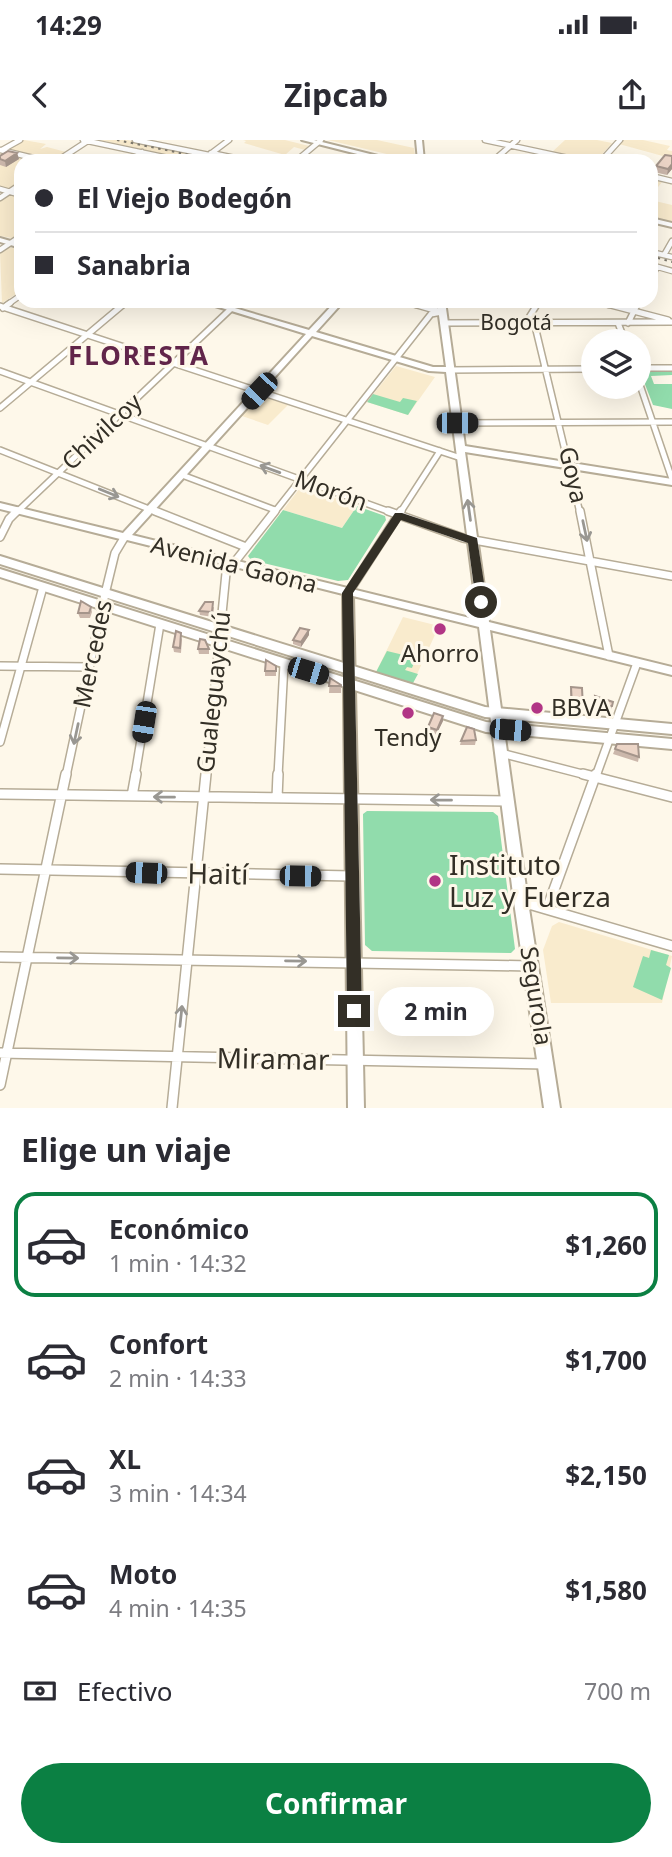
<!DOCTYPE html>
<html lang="es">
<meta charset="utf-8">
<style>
body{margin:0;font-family:"Noto Sans",sans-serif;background:#f7f7f7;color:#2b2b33;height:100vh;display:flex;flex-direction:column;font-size:26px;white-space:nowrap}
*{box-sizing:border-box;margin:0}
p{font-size:23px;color:#7c7c81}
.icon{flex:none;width:38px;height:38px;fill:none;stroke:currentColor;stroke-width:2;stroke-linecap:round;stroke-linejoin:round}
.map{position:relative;height:968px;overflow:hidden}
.sheet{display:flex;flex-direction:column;background:#fff;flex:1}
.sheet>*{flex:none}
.banner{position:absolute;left:14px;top:14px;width:644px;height:154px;border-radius:21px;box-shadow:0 7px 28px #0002;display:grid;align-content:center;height:154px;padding:0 21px;background:#fff}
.buttons{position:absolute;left:581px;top:189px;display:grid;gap:14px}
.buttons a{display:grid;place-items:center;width:70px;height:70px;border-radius:50%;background:#fff;box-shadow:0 7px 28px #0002;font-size:35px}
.end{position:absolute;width:32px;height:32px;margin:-16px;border:9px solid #332f26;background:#fff;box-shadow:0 0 0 4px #fff}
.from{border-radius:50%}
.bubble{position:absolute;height:49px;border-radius:24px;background:#fff;box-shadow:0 7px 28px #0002;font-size:23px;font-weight:700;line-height:49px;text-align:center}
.car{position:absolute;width:21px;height:42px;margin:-21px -10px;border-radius:9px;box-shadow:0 0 5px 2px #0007;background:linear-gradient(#222 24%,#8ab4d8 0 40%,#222 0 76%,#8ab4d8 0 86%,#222 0)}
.banner b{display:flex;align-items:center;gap:24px;height:66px;font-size:26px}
.banner b+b{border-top:2px solid #e1e1e2}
.banner i{width:18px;height:18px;background:#2b2b33}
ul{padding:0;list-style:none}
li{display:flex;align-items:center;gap:21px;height:105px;margin:0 14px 10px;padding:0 7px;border:4px solid transparent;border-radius:21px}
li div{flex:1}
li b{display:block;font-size:26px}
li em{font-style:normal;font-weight:700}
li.on{border-color:#0b8043}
li>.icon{width:63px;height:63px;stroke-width:1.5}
h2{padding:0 21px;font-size:32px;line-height:84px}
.pay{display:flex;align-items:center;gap:18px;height:77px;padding:0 21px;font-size:26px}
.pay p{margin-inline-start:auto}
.button{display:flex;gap:14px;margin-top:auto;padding:14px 21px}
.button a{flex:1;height:80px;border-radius:42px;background:#0b8043;color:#fff;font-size:28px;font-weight:700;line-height:80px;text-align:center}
.status{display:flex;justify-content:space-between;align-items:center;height:49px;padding:0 35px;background:#fff;direction:ltr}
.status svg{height:19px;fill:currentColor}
header{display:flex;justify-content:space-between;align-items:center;height:91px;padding:0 21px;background:#fff;font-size:32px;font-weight:700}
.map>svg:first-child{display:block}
</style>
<div class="status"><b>14:29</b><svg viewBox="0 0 49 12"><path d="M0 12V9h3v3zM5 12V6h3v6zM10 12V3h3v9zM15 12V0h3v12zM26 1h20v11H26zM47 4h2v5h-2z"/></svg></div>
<header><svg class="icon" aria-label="back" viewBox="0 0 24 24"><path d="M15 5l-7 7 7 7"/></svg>Zipcab<svg class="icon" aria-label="share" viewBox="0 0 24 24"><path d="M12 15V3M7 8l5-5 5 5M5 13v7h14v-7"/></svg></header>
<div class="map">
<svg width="672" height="968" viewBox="0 0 672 968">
<rect width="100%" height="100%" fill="#fef8ea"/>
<path fill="#f9ebcd" d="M24,0L46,4L40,9L47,7L66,12L51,20L9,9Z
M100,0H127L237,21H195Z
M243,0H285L309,6L305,10L294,7L285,15L244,3L246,1Z
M328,0H377L414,8L416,21Z
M565,0H597L612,3L596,21H587L551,13Z
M623,0H643L670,6L667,10L672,11V15L670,18L619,4Z
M4,13L36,21H21V42L9,49L0,48V14Z
M651,39L662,42L651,56L656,57L655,61L672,65V82L651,77Z
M10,54L21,57V93L12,98L0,96V59Z
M9,107L21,110V151L2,163L0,112Z
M396,226L435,237L408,275L367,262Z
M263,257L288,265L268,285L242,276L258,258Z
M305,347L357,366L342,388L283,370L300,348Z
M403,477L439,486L413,543L376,532Z
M559,782L672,816L662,863H551L543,810L552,786Z"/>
<path fill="#91dcac" d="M644,232H672V235L651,236L654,244H672V269L653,265L641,234Z
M373,254L400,262L403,258L417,261L408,275L367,262Z
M357,366L385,376L386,380L348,440L338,441L251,420L248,416L283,370L342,388Z
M387,511L416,518L412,528L407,527L405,530L418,534L413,543L376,532Z
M367,671L493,672L498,676L515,809L511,813L372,811L365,805L363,674Z
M651,810L669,815L666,825L671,828L662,860L633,847L643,816L649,818Z"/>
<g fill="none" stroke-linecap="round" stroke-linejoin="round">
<g stroke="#b6ac97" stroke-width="7">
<path id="street-far3" d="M83,0L182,21
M135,0L209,15
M485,0L582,21
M0,10L46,21
M2,10L20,0
M211,13L249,21
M57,21L89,0
M129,21L142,12
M201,21L229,0
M296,21L321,0
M493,21L517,0
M601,21L620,0
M651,36L672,41
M0,49L21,55
M0,58L21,44
M0,110L21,96
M651,112L672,117
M664,115L672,101
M651,125L672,131
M651,138L657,127
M402,161L416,165
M594,161L609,165
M7,165L21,155
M123,165L128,161
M235,165L239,161
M537,165L539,161
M637,165L639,161"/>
</g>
<g stroke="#b6ac97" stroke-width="8">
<path id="street-far2" d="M410,163L438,171
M538,163L528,179L535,186L580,373
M603,163L668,180
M0,166L461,318
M3,168L10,163
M443,183L672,182
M618,183L625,201
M628,183L638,163
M639,228H672
M450,230L593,229
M0,231L393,373
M639,242L672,339
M0,268L125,163
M457,283L672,282
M0,310L159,373
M182,335L275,370
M16,373L237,163
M274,373L431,174L442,172
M400,373L440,311"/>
</g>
<g stroke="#b6ac97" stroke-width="10">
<path id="street-far1" d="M155,371L246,407
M388,371L463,398L672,436
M580,371L609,516
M0,397L9,379L17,371
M348,453L401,371
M0,526L89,527
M0,602L43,447
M501,613L590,636
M66,636L105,454L115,413L124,398
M135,636L160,484
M206,636L226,433L275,371
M278,636L284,524
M596,636L637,523"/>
</g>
<g stroke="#b6ac97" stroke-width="12">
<path id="street" d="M583,634L672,657
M0,654L508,661
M132,656L136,634
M277,658L278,634
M0,729L351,736
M522,762L672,806
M547,769L596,634
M0,817L531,826
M0,913L545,924
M0,945L66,634
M172,968L206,634"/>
</g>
<g stroke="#b6ac97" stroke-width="4">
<path id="secondary" d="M416,0H422L424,21H418Z
M0,98L21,104V108L0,102Z
M199,161H211L309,190L336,161H344L316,192L433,227H446L437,161H445L465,306L672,339V345L465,312L489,482L672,527V535L490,490L528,762L560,968H544L514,762L479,487L353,456L364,968H348L343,454L127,400L124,401L120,399L0,369V363L123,393L306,194ZM312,196L429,231L446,232L478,480L132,395Z"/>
</g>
<g stroke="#b6ac97" stroke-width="4">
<path id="primary" d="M302,0H314L398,21H385Z
M651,78L672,83V87L651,82Z
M0,416L485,567L672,584V594L485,577L0,424Z
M0,429L486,582L672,599V609L486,592L0,437Z"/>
</g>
<use href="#street-far3" stroke="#fff" stroke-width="4.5"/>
<use href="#street-far2" stroke="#fff" stroke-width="5"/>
<use href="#street-far1" stroke="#fff" stroke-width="7"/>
<use href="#street" stroke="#fff" stroke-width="9"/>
<use href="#secondary" fill="#fff" fill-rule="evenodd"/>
<use href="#primary" fill="#fff" fill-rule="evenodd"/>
<path stroke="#7d786d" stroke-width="2" stroke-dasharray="2.5 4.5" stroke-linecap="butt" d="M117,0L219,21
M651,116L672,122"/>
</g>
<path fill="#cbb7ab" d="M17,13L19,19L6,27L0,25V16Z
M672,16V29L667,35L654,32L656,26Z
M91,467L92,472L90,478H80L78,473Z
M214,467L213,477L200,475L199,471Z
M309,495L301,507L293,504V500Z
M182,498L181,513L174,512L173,507Z
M198,509H209V514H199Z
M276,526V536H265V531Z
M330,538L341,545V553H329Z
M571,547L583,568L581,573L571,572L570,551Z
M595,556L613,562L610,574H594L593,564Z
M443,576V581L436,595L427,592L428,587Z
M476,600L475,605H460L461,601Z
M617,604L639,617L638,622L613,614Z"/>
<path fill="#a5958b" d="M17,13L19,19L6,27L5,21Z
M672,24V29L667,35L668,29Z
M309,490V495L301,507V502Z
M443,576V581L436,595L437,590Z"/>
<path fill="#ecd5c7" stroke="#a5958b" stroke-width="2" d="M8,11L17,13L5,21L0,19V16Z
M665,15L672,16V24L668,29L656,26Z
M81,461L91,467L89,473H78Z
M205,462H213L212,472L199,471Z
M300,488L309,490L301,502L293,500Z
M176,491L181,493L180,508L173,507Z
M200,499L205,500L209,509H198Z
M266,520L276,526V531H265Z
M330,538L341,545V546H329Z
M571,547L582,548L583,568L572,567Z
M595,556L613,562L612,566L596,567Z
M434,573L443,576L437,590L428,587Z
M467,587L474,589L476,600L461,601Z
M617,604H638L639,617L615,609Z"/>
<defs><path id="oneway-shaft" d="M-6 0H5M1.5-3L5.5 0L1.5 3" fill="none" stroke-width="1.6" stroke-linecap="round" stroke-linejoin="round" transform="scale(1.75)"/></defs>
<g stroke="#999792">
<use href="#oneway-shaft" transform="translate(270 329) rotate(-160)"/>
<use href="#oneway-shaft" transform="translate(109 353) rotate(22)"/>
<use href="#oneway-shaft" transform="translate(469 370) rotate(-98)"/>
<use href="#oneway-shaft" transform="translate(585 391) rotate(78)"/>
<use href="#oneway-shaft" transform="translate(76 594) rotate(102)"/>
<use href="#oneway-shaft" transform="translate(164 657) rotate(-179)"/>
<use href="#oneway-shaft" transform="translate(441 660) rotate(-179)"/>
<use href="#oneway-shaft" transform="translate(68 818) rotate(1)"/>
<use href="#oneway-shaft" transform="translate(296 821) rotate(1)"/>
<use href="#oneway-shaft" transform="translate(181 876) rotate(-84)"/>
</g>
<path fill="#332f26" d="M395,373H402L477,398L487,462L481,466L476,462L468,403L401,380L353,453L362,871L360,877L354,879L349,877L347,871L342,453Z"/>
<g fill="#b13585" stroke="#fef8ea" stroke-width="2.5">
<circle cx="440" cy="489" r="7"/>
<circle cx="537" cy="568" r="7"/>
<circle cx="408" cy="573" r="7"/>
<circle cx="435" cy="741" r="7"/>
</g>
<g text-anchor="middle" stroke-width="6" stroke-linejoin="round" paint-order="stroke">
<g font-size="21" fill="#332f26" stroke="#fef8ea">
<text x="516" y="190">Bogotá</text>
</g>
<g font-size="24" fill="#332f26" stroke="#fef8ea">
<text transform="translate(102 292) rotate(-43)" y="8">Chivilcoy</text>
<text transform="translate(573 335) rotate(77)" y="8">Goya</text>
<text transform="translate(331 351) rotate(20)" y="8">Morón</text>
<text transform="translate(234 425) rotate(14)" y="8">Avenida Gaona</text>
<text transform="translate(93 514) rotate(-78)" y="8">Mercedes</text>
<text transform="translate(214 552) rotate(-84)" y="8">Gualeguaychú</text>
<text transform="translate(536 856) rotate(81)" y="8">Segurola</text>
</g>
<g font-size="24" fill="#332f26" stroke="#fef8ea">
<text x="440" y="522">Ahorro</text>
<text x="551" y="576" text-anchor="start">BBVA</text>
<text x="408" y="606">Tendy</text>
</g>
<g font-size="26" font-weight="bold" letter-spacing="2" fill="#61254a" stroke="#fef8ea">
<text x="139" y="225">FLORESTA</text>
</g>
<g font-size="28" fill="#332f26" stroke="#fef8ea" text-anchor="start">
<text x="449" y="735">Instituto<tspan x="449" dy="32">Luz y Fuerza</tspan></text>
</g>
<g font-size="28" fill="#332f26" stroke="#fef8ea">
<text transform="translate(218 734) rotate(1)" y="10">Haití</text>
<text transform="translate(273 919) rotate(1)" y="10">Miramar</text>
</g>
</g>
</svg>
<div class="buttons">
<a><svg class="icon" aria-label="layers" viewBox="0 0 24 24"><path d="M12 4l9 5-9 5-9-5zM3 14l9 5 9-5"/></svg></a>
</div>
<i class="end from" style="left:481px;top:462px"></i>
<i class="end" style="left:354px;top:871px"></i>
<div class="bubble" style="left:378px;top:847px;width:116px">2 min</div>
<i class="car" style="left:259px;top:251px;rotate:223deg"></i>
<i class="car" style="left:457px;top:283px;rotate:90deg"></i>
<i class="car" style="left:308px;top:531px;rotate:107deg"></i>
<i class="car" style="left:144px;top:582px;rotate:189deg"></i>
<i class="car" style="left:510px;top:590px;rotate:95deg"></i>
<i class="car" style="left:146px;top:733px;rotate:272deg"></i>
<i class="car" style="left:300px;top:736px;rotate:91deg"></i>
<div class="banner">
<b><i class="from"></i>El Viejo Bodegón</b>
<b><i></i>Sanabria</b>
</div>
</div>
<section class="sheet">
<h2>Elige un viaje</h2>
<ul>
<li class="on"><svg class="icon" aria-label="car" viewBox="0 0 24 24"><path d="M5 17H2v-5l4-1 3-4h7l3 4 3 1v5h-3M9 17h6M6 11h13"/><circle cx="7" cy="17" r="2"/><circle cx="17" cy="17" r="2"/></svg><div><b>Económico</b><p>1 min · 14:32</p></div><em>$1,260</em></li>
<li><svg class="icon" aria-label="car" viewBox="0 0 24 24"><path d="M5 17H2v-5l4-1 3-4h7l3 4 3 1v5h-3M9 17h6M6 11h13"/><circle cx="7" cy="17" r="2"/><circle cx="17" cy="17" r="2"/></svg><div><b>Confort</b><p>2 min · 14:33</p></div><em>$1,700</em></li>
<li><svg class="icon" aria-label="car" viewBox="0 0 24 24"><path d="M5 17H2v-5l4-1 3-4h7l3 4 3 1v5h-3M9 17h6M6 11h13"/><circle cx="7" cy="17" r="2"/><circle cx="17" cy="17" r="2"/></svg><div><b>XL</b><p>3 min · 14:34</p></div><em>$2,150</em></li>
<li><svg class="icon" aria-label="car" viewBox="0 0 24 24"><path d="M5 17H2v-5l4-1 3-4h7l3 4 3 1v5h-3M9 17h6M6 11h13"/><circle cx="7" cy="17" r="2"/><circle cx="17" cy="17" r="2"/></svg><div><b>Moto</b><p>4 min · 14:35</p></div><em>$1,580</em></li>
</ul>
<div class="pay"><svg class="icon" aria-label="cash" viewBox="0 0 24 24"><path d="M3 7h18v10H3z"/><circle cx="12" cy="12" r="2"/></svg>Efectivo<p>700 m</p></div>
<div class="button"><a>Confirmar</a></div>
</section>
